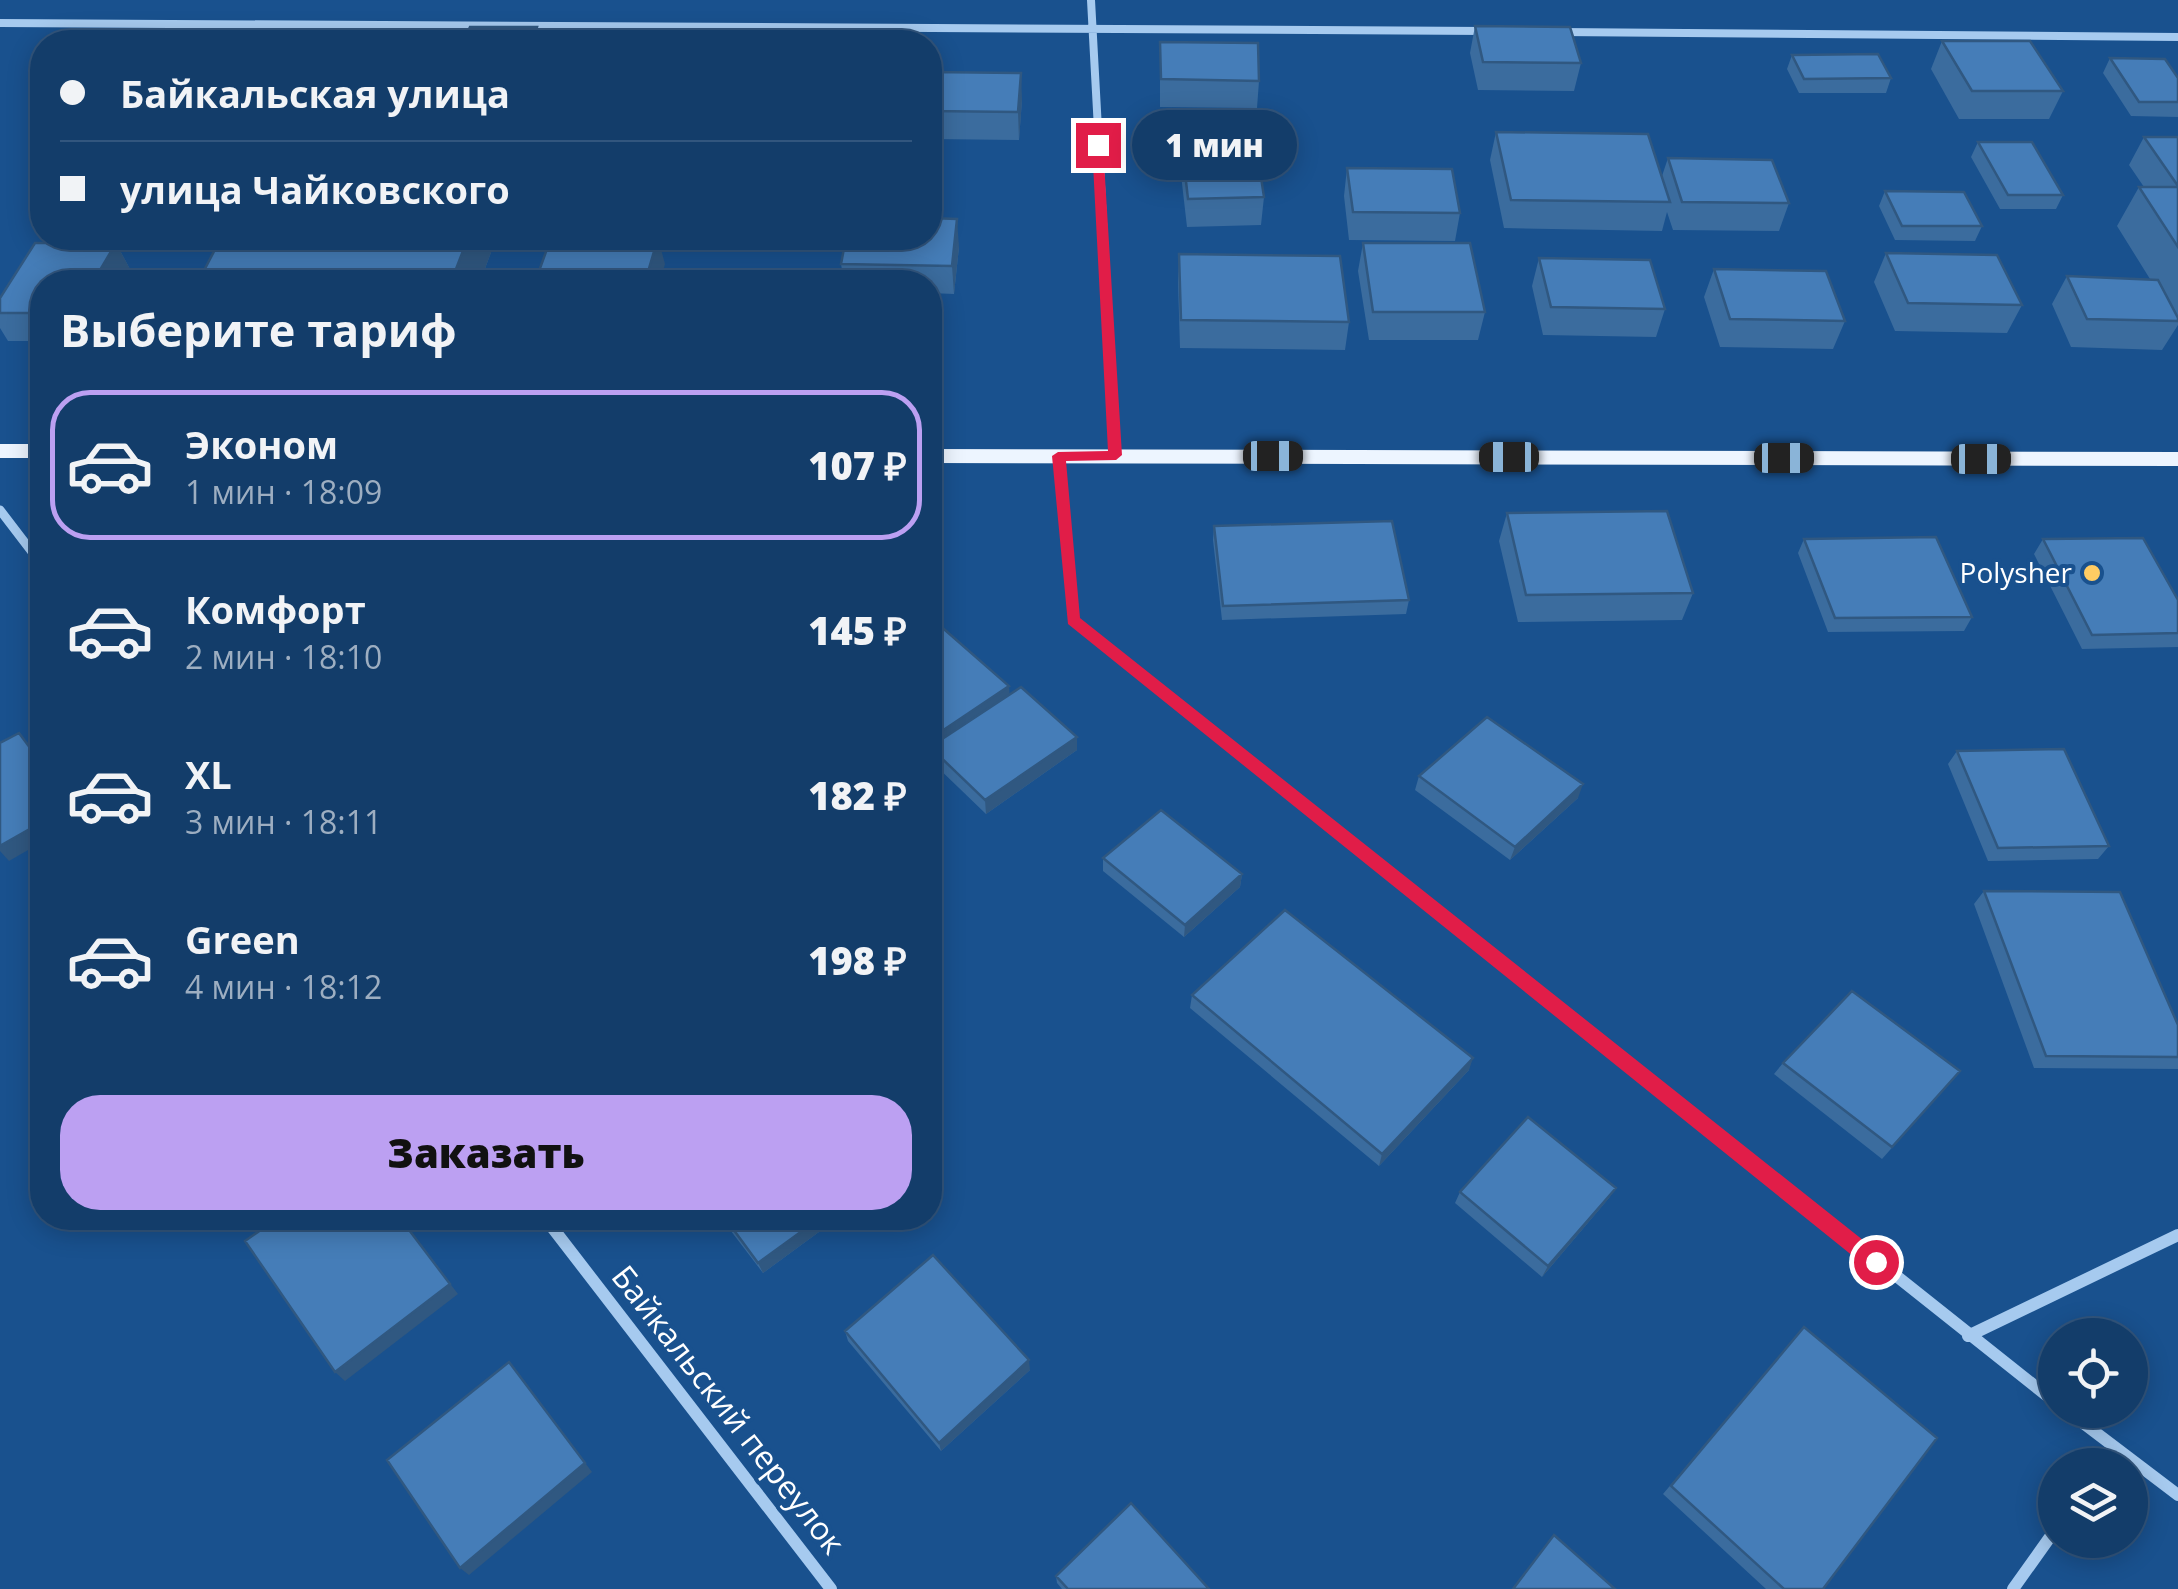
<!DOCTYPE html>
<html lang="ru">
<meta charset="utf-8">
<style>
body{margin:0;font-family:"Open Sans",sans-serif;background:#204872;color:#f1f3f6;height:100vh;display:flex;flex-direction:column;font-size:38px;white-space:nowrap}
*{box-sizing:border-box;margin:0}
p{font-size:32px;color:#9daec1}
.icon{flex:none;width:55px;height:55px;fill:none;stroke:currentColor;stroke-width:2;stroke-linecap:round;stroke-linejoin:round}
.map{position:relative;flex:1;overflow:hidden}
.side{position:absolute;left:30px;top:270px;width:912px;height:960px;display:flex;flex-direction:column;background:#133d6a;border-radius:40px;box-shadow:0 5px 25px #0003,0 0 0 2px #32567e}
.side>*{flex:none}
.guide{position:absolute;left:30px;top:30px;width:912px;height:220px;border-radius:40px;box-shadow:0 5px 25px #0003,0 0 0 2px #32567e;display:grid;align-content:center;height:220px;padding:0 30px;background:#133d6a}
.fabs{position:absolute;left:2038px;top:1318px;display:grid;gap:20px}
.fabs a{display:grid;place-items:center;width:110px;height:110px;border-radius:50%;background:#133d6a;box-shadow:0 5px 25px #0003,0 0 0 2px #32567e;font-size:50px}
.end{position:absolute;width:45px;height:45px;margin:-22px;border:12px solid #e11d48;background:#fff;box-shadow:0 0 0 5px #fff}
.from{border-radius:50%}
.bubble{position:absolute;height:70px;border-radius:35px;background:#133d6a;box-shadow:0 5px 25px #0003,0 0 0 2px #32567e;font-size:32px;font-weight:800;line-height:70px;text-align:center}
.car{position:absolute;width:30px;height:60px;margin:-30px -15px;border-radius:12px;box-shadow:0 0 8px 2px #0007;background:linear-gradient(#222 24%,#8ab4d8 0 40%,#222 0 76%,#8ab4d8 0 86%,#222 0)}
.guide b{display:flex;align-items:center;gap:35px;height:95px;font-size:38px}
.guide b+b{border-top:2px solid #32567e}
.guide i{width:25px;height:25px;background:#f1f3f6}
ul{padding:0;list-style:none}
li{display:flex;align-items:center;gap:30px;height:150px;margin:0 20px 15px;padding:0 10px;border:5px solid transparent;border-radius:40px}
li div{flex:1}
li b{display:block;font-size:38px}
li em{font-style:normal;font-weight:800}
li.current{border-color:#bca0f2}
li>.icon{width:90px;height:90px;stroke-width:1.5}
h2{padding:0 30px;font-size:45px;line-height:120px}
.button{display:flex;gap:20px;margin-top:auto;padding:20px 30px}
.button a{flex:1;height:115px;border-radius:40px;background:#bca0f2;color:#111;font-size:40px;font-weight:800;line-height:115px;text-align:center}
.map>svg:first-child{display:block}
</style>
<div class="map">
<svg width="2178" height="1589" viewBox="0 0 2178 1589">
<rect width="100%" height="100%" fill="#19518e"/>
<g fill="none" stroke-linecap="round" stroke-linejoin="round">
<path stroke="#a6caef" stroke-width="8" d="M1091,0L1113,406
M0,23L1487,31
M1559,32L2178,37"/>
<path stroke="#a6caef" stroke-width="9" d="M1113,404L1116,455
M1058,456L1073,621L1455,925
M0,510L42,565"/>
<path stroke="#a6caef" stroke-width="12" d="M1452,923L2055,1402
M545,1218L831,1589
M1968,1336L2178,1235
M2066,1410L2178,1495
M2103,1465L2115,1448
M2013,1589L2055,1530"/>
<path fill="#edf5ff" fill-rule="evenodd" d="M0,444H42V458H0Z
M930,449L2178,452V466L930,463Z"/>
</g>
<path fill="#3b6c9e" d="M1475,26L1581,63L1574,91L1478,90L1470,53Z
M1942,41L2063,91L2049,119H1959L1931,69Z
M1160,42L1259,81L1257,108L1160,107Z
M1792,55L1891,78L1886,93H1799L1787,69Z
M2110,58L2178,78V117L2131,116L2103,73Z
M930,72L1022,100L1019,140L930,139Z
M1496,132L1662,176L1668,158L1789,203L1779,231L1673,230L1667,212L1662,231L1504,228L1490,160Z
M2144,137H2178V325L2162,350L2071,347L2052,304L2067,276L2150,279L2117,226L2139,187H2144L2129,165Z
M1181,138L1264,197L1261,225L1187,227L1180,166Z
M1978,142L2063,195L2056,209H2000L1971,157Z
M1347,168L1460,213L1455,241L1349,240L1344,196Z
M1885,191L1982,226L1975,241L1895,240L1879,206Z
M200,238H496V239L480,282H198L218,244L203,243Z
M116,243L131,271L124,282H42V341H8L0,328V298Z
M1363,243L1485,312L1478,340H1369L1358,271Z
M959,247L954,294L930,293V282H844L841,264Z
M1886,253L2022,305L2007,333L1895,331L1874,282Z
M1179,254L1349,322L1345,350L1180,348L1178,282Z
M1539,258L1665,309L1656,337L1543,335L1532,286Z
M1714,269L1845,321L1833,349L1720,347L1704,297Z
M1507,513L1693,593L1682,620L1518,622L1499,541Z
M1214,526L1409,600L1406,614L1222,620L1213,540Z
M1804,539L1972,617L1964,631L1828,632L1798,553Z
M2043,539L2178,600V647L2082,649L2034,554Z
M930,628L1009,686V694L1077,750L986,814L931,761Z
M1957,751L2109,846L2098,859L1988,861L1948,764Z
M1419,776L1578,798L1510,860L1415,790Z
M1103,858L1242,874L1240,887L1184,937L1103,871Z
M1984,891L2178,1025V1069L2034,1068L1974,904Z
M1192,995L1469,1070L1379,1166L1190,1008Z
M1783,1063L1960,1071L1882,1159L1774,1074Z
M1616,1188L1609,1198L1542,1277L1455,1203L1460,1192Z
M721,1218H838L763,1273Z
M1804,1327L1823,1589H1766L1663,1494Z
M845,1331L1030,1370L941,1451L848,1341Z
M1554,1535L1615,1589H1512Z
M1056,1576L1209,1589H1062L1057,1583Z"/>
<path fill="#305881" d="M537,27L542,42H532Z
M418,30L422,42H412Z
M1021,73L1022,100L1019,140L1018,112Z
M957,219L959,247L954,294L952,266Z
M468,238L496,239L480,282H451Z
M658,238L665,264L660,282H645Z
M116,243L131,271L124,282H93Z
M1009,686L1010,700L930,748V739Z
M1077,737V750L986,814L985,800Z
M1583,784L1578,798L1510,860L1515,847Z
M42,822V842L9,861L0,851V846Z
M1242,874L1240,887L1184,937L1185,925Z
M1473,1058L1469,1070L1379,1166L1382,1154Z
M1616,1188L1609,1198L1542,1277L1548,1266Z
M400,1218L458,1294L345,1381L335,1372Z
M820,1218H838L763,1273L758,1263Z
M1029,1360L1030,1370L941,1451L939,1443Z
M509,1362L592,1472L469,1575L460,1568Z"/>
<path fill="#457db8" stroke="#305881" stroke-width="2.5" d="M1475,26L1570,27L1581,63L1483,62Z
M470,27H537L532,42H463Z
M350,30H418L412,42H343Z
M625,31L721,32L718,42H621Z
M151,34L246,35L241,42H145Z
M779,38L836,39L835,42H778Z
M1942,41H2030L2063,91H1972Z
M1160,42L1258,43L1259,81L1161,79Z
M1878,54L1891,78L1804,79L1792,55Z
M2110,58L2165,59L2178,78V102H2139Z
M930,72L1021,73L1018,112L930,111Z
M1496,132L1648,134L1670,202L1511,200Z
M1255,137L1264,197L1188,199L1181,138Z
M2144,137H2178V186Z
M1978,142H2032L2063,195H2008Z
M1668,158L1772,160L1789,203L1682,202Z
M1347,168L1452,169L1460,213L1353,212Z
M2139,187H2178V247Z
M1885,191L1964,192L1982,226H1902Z
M930,218L957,219L952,266L841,264L846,238H930Z
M221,238H468L451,282H198Z
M551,238H658L645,282H535Z
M35,243H116L93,282H42V313H0V298Z
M1363,243H1470L1485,312H1373Z
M1886,253L1997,255L2022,305L1908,303Z
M1179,254L1340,256L1349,322L1181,320Z
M1539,258L1650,260L1665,309L1551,307Z
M1714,269L1826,271L1845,321L1730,319Z
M2067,276L2158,280L2178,318V321L2087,319Z
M1667,511L1693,593L1526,595L1507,513Z
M1392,521L1409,600L1223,606L1214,526Z
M1936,537L1972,617L1835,618L1804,539Z
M2143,538L2178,600V633L2092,635L2043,539Z
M937,623L1009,686L930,739V628Z
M1021,687L1077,737L985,800L930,747Z
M1487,717L1583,784L1515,847L1419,776Z
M19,733L42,764V822L0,846V743Z
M2064,749L2109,846L1998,848L1957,751Z
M1161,810L1242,874L1185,925L1103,858Z
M1984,891L2120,892L2178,1025V1057L2046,1056Z
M1285,910L1473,1058L1382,1154L1192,995Z
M1852,991L1960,1071L1892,1147L1783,1063Z
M1528,1117L1616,1188L1548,1266L1460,1192Z
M278,1218H400L450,1284L335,1372L245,1241Z
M725,1218H820L758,1263Z
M933,1255L1029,1360L939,1443L845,1331Z
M1804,1327L1937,1438L1823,1589H1784L1671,1486Z
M509,1362L585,1463L460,1568L387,1460Z
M1131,1503L1209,1589H1068L1056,1576Z
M1554,1535L1615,1589H1513Z"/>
<path fill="#e11d48" d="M1098,141L1103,145L1122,455L1116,460L1066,461L1080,618L1883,1256V1269H1869L1068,624L1052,456L1058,452L1108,451L1092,145Z"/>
<circle fill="#ffcc63" stroke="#19518e" stroke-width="4" cx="2092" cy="573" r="10"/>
<g text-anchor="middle" stroke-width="8" stroke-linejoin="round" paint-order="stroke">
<g font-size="28" fill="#fff" stroke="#19518e" text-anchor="end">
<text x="2072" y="583">Polysher</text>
</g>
<g font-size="32" fill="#fff" stroke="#19518e">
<text transform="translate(728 1410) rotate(52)" y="11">Байкальский переулок</text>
</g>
</g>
</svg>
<div class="fabs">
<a><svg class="icon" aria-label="locate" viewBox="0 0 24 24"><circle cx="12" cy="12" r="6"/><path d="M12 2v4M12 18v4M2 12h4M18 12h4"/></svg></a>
<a><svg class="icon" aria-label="layers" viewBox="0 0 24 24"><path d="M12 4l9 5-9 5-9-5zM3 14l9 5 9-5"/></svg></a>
</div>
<i class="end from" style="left:1876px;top:1262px"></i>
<i class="end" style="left:1098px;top:145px"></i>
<div class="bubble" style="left:1132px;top:110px;width:165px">1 мин</div>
<i class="car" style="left:1273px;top:456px;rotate:90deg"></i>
<i class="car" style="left:1509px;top:457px;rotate:270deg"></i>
<i class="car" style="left:1784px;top:458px;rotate:90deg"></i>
<i class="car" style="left:1981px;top:459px;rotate:90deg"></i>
<div class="guide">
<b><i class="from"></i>Байкальская улица</b>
<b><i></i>улица Чайковского</b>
</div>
<section class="side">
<h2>Выберите тариф</h2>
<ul>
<li class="current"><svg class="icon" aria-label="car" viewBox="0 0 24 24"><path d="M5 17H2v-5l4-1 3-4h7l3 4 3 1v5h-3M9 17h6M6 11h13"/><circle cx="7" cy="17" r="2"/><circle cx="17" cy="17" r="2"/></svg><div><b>Эконом</b><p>1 мин · 18:09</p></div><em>107 ₽</em></li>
<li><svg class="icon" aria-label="car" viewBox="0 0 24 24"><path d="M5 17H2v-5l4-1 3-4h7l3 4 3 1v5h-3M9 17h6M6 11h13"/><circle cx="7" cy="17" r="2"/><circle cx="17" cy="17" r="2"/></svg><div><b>Комфорт</b><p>2 мин · 18:10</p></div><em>145 ₽</em></li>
<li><svg class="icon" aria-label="car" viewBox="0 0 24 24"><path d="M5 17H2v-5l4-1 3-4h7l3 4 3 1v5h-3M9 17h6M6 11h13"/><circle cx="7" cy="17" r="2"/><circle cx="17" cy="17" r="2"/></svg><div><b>XL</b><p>3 мин · 18:11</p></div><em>182 ₽</em></li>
<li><svg class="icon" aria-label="car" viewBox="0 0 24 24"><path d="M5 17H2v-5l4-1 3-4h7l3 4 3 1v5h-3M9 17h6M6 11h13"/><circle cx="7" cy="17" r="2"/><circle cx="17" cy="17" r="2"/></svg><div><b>Green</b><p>4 мин · 18:12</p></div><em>198 ₽</em></li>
</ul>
<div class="button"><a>Заказать</a></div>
</section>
</div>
